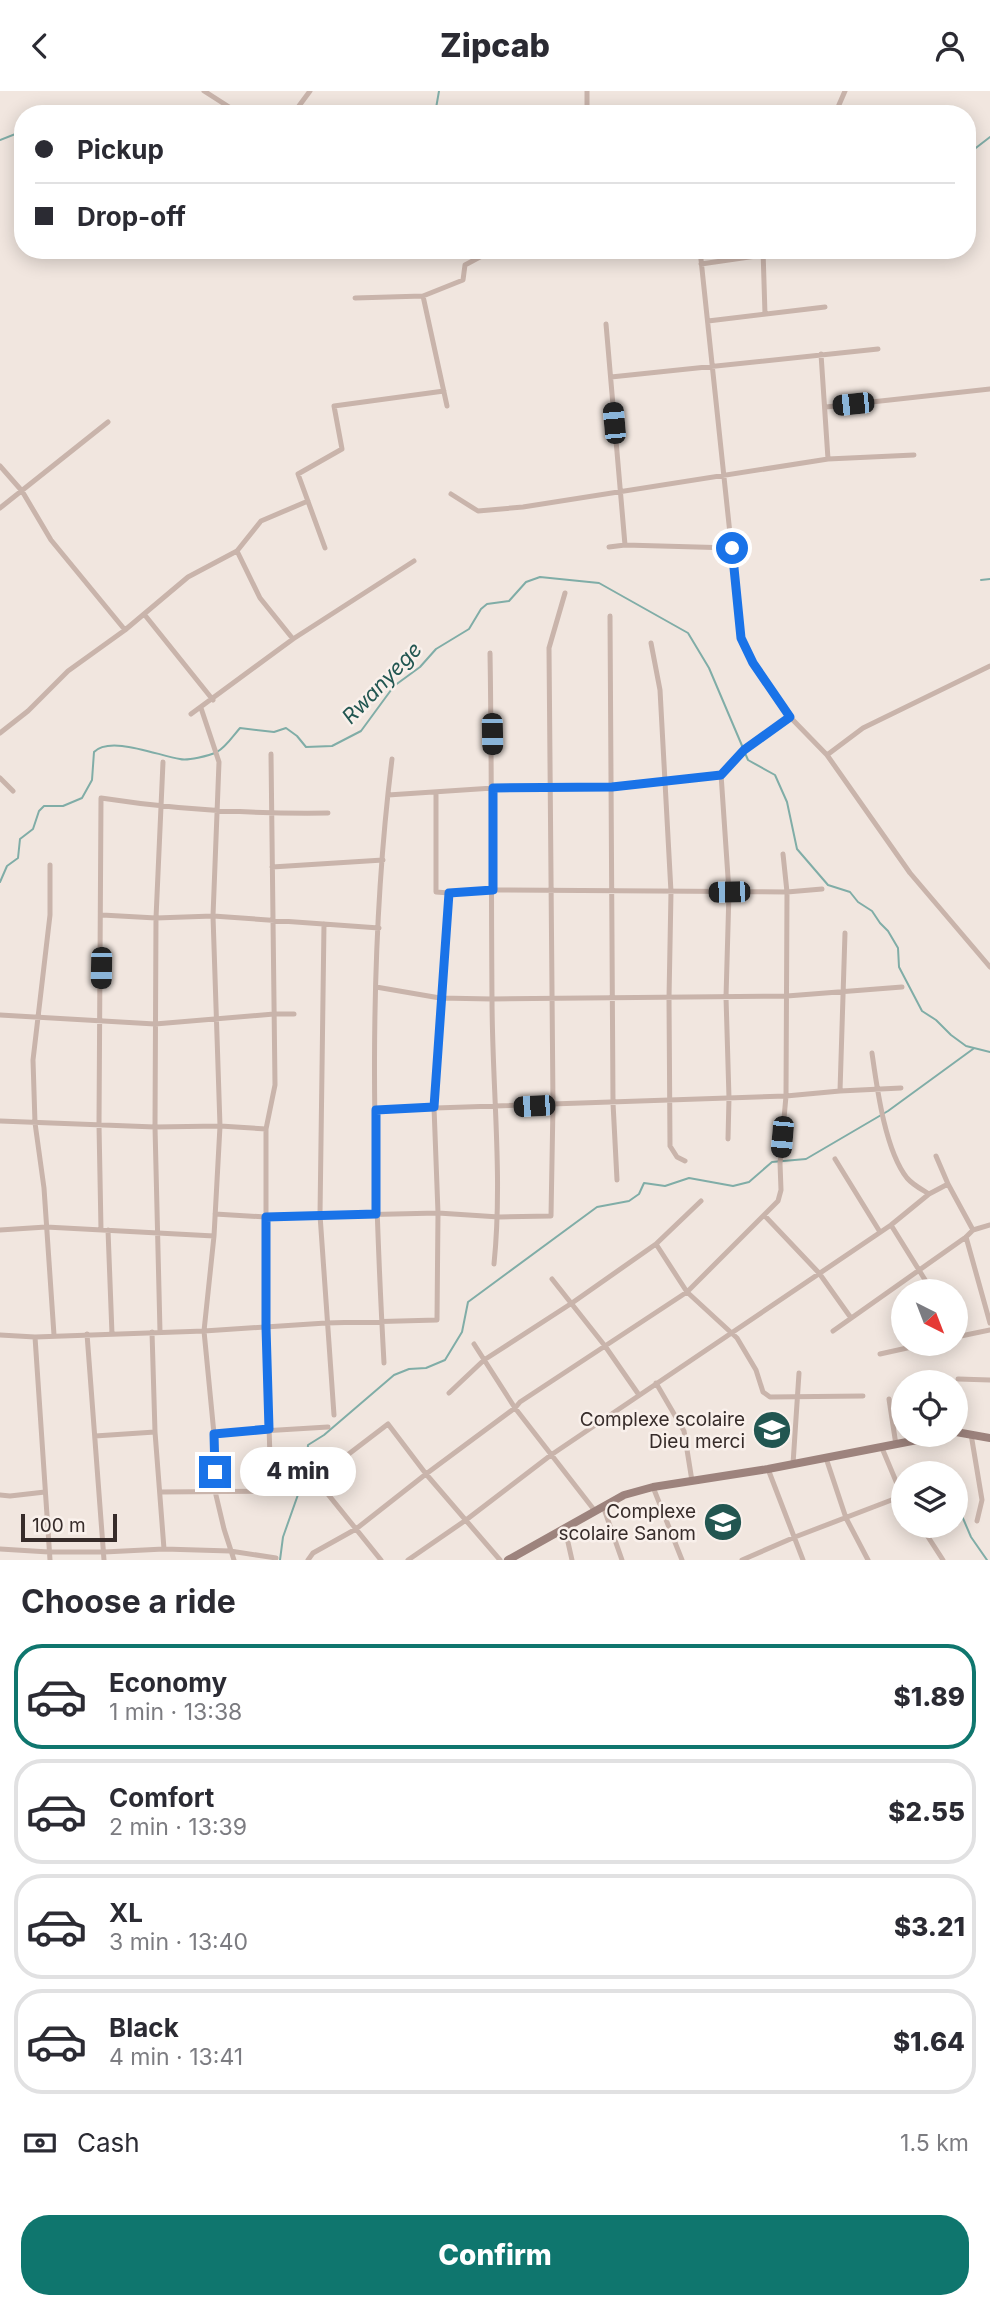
<!DOCTYPE html>
<meta charset="utf-8">
<style>
body{margin:0;font-family:Inter,sans-serif;background:#f7f7f7;color:#2b2b33;height:100vh;display:flex;flex-direction:column;font-size:26px;white-space:nowrap}
*{box-sizing:border-box;margin:0}
p{font-size:23px;color:#7c7c81}
.icon{flex:none;width:38px;height:38px;fill:none;stroke:currentColor;stroke-width:2;stroke-linecap:round;stroke-linejoin:round}
.map{position:relative;height:1469px;overflow:hidden}
.side{display:flex;flex-direction:column;background:#fff;flex:1}
.side>*{flex:none}
.guide{position:absolute;left:14px;top:14px;width:962px;height:154px;border-radius:28px;box-shadow:0 4px 18px #0003;display:grid;align-content:center;height:154px;padding:0 21px;background:#fff}
.needle{width:46px;rotate:138deg}
.controls{position:absolute;left:891px;top:1188px;display:grid;gap:14px}
.controls a{display:grid;place-items:center;width:77px;height:77px;border-radius:50%;background:#fff;box-shadow:0 4px 18px #0003;font-size:35px}
.scale{position:absolute;left:21px;bottom:18px;width:96px;box-sizing:border-box;padding-left:7px;border:4px solid #372c2a;border-top:0;font-size:19px;line-height:24px;white-space:nowrap;color:#372c2a;-webkit-text-stroke:5px #f9f0eb;paint-order:stroke}
.end{position:absolute;width:32px;height:32px;margin:-16px;border:9px solid #1a73e8;background:#fff;box-shadow:0 0 0 4px #fff}
.from{border-radius:50%}
.bubble{position:absolute;height:49px;border-radius:24px;background:#fff;box-shadow:0 4px 18px #0003;font-size:23px;font-weight:800;line-height:49px;text-align:center}
.car{position:absolute;width:21px;height:42px;margin:-21px -10px;border-radius:9px;box-shadow:0 0 5px 2px #0007;background:linear-gradient(#222 24%,#8ab4d8 0 40%,#222 0 76%,#8ab4d8 0 86%,#222 0)}
.guide b{display:flex;align-items:center;gap:24px;height:66px;font-size:26px}
.guide b+b{border-top:2px solid #e1e1e2}
.guide i{width:18px;height:18px;background:#2b2b33}
ul{padding:0;list-style:none}
li{display:flex;align-items:center;gap:21px;height:105px;margin:0 14px 10px;padding:0 7px;border:4px solid #e1e1e2;border-radius:28px}
li div{flex:1}
li b{display:block;font-size:26px}
li em{font-style:normal;font-weight:800}
li.active{border-color:#0f766e}
li>.icon{width:63px;height:63px;stroke-width:1.5}
h2{padding:0 21px;font-size:32px;line-height:84px}
.pay{display:flex;align-items:center;gap:18px;height:77px;padding:0 21px;font-size:26px}
.pay p{margin-inline-start:auto}
.action{display:flex;gap:14px;margin-top:auto;padding:14px 21px}
.action a{flex:1;height:80px;border-radius:28px;background:#0f766e;color:#fff;font-size:28px;font-weight:800;line-height:80px;text-align:center}
header{display:flex;justify-content:space-between;align-items:center;height:91px;padding:0 21px;background:#fff;font-size:32px;font-weight:800}
.map>svg:first-child{display:block}
</style>
<header><svg class="icon" aria-label="back" viewBox="0 0 24 24"><path d="M15 5l-7 7 7 7"/></svg>Zipcab<svg class="icon" aria-label="person" viewBox="0 0 24 24"><circle cx="12" cy="8" r="4"/><path d="M4 21q1-7 8-7t8 7"/></svg></header>
<div class="map">
<svg width="990" height="1469" viewBox="0 0 990 1469">
<rect width="100%" height="100%" fill="#f1e6df"/>
<g fill="none" stroke-linecap="round" stroke-linejoin="round">
<path stroke="#80ada7" stroke-width="2" d="M435,23L439,0
M0,49L23,40
M968,63L990,46
M981,489L990,488
M745,662L748,669L775,684L787,711L797,758L828,794L850,801L858,811L872,820L880,832L888,840L898,857L899,876L922,920L936,929L951,944L966,955L990,961
M0,791L7,775L18,767L20,748L33,738L39,720L44,715H63L82,707L92,689L94,661C110,644 159,665 180,668C187,670 209,665 217,661C226,656 233,645 240,637L274,641L286,637L297,645L306,656L332,655L361,640L394,595L420,576L436,558L469,538L481,518L487,513L509,510L526,491L540,486L599,492L688,542L709,577L743,657
M917,1377L922,1382
M956,1419L962,1425L971,1446L987,1469
M280,1469L283,1446L306,1381L308,1354L324,1344L394,1284L409,1278L426,1277L445,1269L462,1241L468,1211L597,1116L629,1110L639,1103L644,1092L665,1095L689,1087L733,1095L749,1091L772,1071L806,1068L888,1020L973,958"/>
<path stroke="#c9b4ab" stroke-width="5" d="M204,0L240,23
M293,23L310,0
M587,23V0
M835,23L845,0
M700,159L741,547L753,572L790,626L827,664L910,782L990,876
M763,159L765,223
M701,173L763,164
M423,205L447,315
M355,207L423,205L463,189L465,174L493,159
M708,230L825,216
M606,233L625,454
M821,263L828,368
M611,286L878,258
M826,316L990,298
M0,375L22,400L51,449L125,539
M451,403L478,420L523,416L828,368L914,364
M0,417L108,331
M609,456L625,454L732,457
M325,457L298,383L342,358L334,315L444,300
M237,460L260,507L293,548
M144,523L213,609
M610,525L613,1012L617,1089
M651,552L660,599L671,801L669,907L670,1055L677,1066L685,1070
M490,562C492,677 491,792 492,907C492,996 503,1085 494,1173
M201,617L219,671L213,825L220,1035L214,1145L204,1240L214,1343L215,1400L224,1438L234,1469
M191,623L293,548L414,470
M0,642L28,620L68,580L125,539L188,486L237,460L261,430L308,410
M827,664L863,637L990,575
M721,683L729,801L726,906L729,1007L728,1048
M0,687L13,700
M436,701V801L449,802L493,799L787,801L822,798
M388,704L493,697L612,696L721,683L744,659L790,626
M50,774V824L33,969L35,1032L44,1097L54,1244
M272,776L383,769
M102,824L156,827L213,825L379,837
M324,833L320,1124L334,1324
M376,896L440,907L492,908L787,905L902,896
M0,924L155,933L274,923H294
M872,962C877,997 885,1059 907,1087C913,1094 921,1098 929,1103
M840,1000L845,842
M376,1019L786,1005L840,1000L901,997
M0,1030L155,1036L220,1035L266,1038
M936,1065L948,1093L973,1139
M835,1068L880,1141
M215,1123L266,1126L438,1122L499,1126L551,1125L553,1014L549,557L565,502
M764,1124L819,1182L851,1227
M891,1134L932,1200
M0,1139L46,1136L214,1145
M101,1139L99,1034L101,707C178,719 251,723 328,722
M108,1139L112,1243
M966,1146L990,1232
M656,1153L687,1201L737,1247L756,1279L763,1301L770,1306L863,1305
M552,1188L605,1255L639,1304
M833,1240L966,1146L973,1139L990,1134
M152,1241L155,1341L164,1458
M160,1241L155,1036L156,827L163,671
M87,1243L104,1469
M0,1244L35,1246L204,1240L326,1232L437,1229L438,1122L434,1016L449,802
M35,1246L50,1469
M956,1246L990,1239
M474,1253L515,1317L595,1420
M880,1263L925,1253
M384,1272C373,1071 367,868 392,668
M958,1288L990,1289
M656,1292L684,1340L692,1390
M449,1302L484,1269L572,1212L656,1153L701,1110
M889,1308L896,1354
M214,1343L328,1336
M971,1343L982,1409L977,1430
M95,1345L155,1341
M882,1357L903,1407
M826,1367L846,1427L868,1469
M793,1373L799,1282
M768,1378L803,1469
M310,1381L381,1469
M316,1388L388,1333L426,1383L500,1469
M653,1396L682,1469
M160,1401L271,1400L266,1236V1038L275,994L271,663
M0,1404L10,1405L45,1401
M603,1415L622,1469
M921,1435L943,1469
M565,1438L572,1469
M0,1458L49,1461H104L164,1458L230,1460L276,1467
M308,1469L313,1462L356,1438L426,1383L515,1317L520,1311L687,1201L778,1110L781,1099L780,1072L786,1005L787,801L783,763
M408,1469L466,1429L551,1364L891,1134L929,1103L948,1093
M742,1469L795,1446L902,1405"/>
<path stroke="#9d837d" stroke-width="8" d="M956,1341L990,1347
M508,1469L624,1404L653,1396L768,1378L943,1344"/>
</g>
<g fill="none" stroke-linecap="round" stroke-linejoin="round">
<path stroke="#1a73e8" stroke-width="9" d="M215,1381L214,1343L269,1338L266,1236V1126L376,1123V1019L434,1016L449,802L493,799V697L612,696L721,684L744,659L790,626L753,572L741,547L732,457"/>
</g>
<defs>
<g id="school-disc" transform="scale(2.0125)"><circle r="9.5" fill="#225651" stroke="#f9f0eb"/><path d="M0-5L7-2L0 1L-7-2ZM-4 1L0 2.5L4 1V4Q0 6-4 4Z" fill="#fff"/></g>
</defs>
<g fill-rule="evenodd">
<use href="#school-disc" x="772" y="1339"/>
<use href="#school-disc" x="723" y="1431"/>
</g>
<g text-anchor="middle" stroke-width="5" stroke-linejoin="round" paint-order="stroke">
<g font-size="19" fill="#372c2a" stroke="#f9f0eb" text-anchor="end">
<text x="745" y="1335">Complexe scolaire<tspan x="745" dy="22">Dieu merci</tspan></text>
<text x="696" y="1427">Complexe<tspan x="696" dy="22">scolaire Sanom</tspan></text>
</g>
<g font-size="21" font-style="italic" fill="#225651" stroke="#f9f0eb">
<text transform="translate(382 592) rotate(-46)" y="7">Rwanyege</text>
</g>
</g>
</svg>
<div class="controls">
<a><svg class="needle" viewBox="-14 -14 28 28"><path d="M0-13l5 13h-10z" fill="#e53935"/><path d="M0 13l5-13h-10z" fill="#7c7c81"/></svg></a>
<a><svg class="icon" aria-label="locate" viewBox="0 0 24 24"><circle cx="12" cy="12" r="6"/><path d="M12 2v4M12 18v4M2 12h4M18 12h4"/></svg></a>
<a><svg class="icon" aria-label="layers" viewBox="0 0 24 24"><path d="M12 4l9 5-9 5-9-5zM3 14l9 5 9-5"/></svg></a>
</div>
<div class="scale">100 m</div>
<i class="end from" style="left:732px;top:457px"></i>
<i class="end" style="left:215px;top:1381px"></i>
<div class="bubble" style="left:240px;top:1356px;width:116px">4 min</div>
<i class="car" style="left:853px;top:313px;rotate:264deg"></i>
<i class="car" style="left:614px;top:332px;rotate:355deg"></i>
<i class="car" style="left:492px;top:643px;rotate:179deg"></i>
<i class="car" style="left:729px;top:801px;rotate:269deg"></i>
<i class="car" style="left:101px;top:877px;rotate:181deg"></i>
<i class="car" style="left:534px;top:1015px;rotate:267deg"></i>
<i class="car" style="left:782px;top:1046px;rotate:185deg"></i>
<div class="guide">
<b><i class="from"></i>Pickup</b>
<b><i></i>Drop-off</b>
</div>
</div>
<section class="side">
<h2>Choose a ride</h2>
<ul>
<li class="active"><svg class="icon" aria-label="car" viewBox="0 0 24 24"><path d="M5 17H2v-5l4-1 3-4h7l3 4 3 1v5h-3M9 17h6M6 11h13"/><circle cx="7" cy="17" r="2"/><circle cx="17" cy="17" r="2"/></svg><div><b>Economy</b><p>1 min · 13:38</p></div><em>$1.89</em></li>
<li><svg class="icon" aria-label="car" viewBox="0 0 24 24"><path d="M5 17H2v-5l4-1 3-4h7l3 4 3 1v5h-3M9 17h6M6 11h13"/><circle cx="7" cy="17" r="2"/><circle cx="17" cy="17" r="2"/></svg><div><b>Comfort</b><p>2 min · 13:39</p></div><em>$2.55</em></li>
<li><svg class="icon" aria-label="car" viewBox="0 0 24 24"><path d="M5 17H2v-5l4-1 3-4h7l3 4 3 1v5h-3M9 17h6M6 11h13"/><circle cx="7" cy="17" r="2"/><circle cx="17" cy="17" r="2"/></svg><div><b>XL</b><p>3 min · 13:40</p></div><em>$3.21</em></li>
<li><svg class="icon" aria-label="car" viewBox="0 0 24 24"><path d="M5 17H2v-5l4-1 3-4h7l3 4 3 1v5h-3M9 17h6M6 11h13"/><circle cx="7" cy="17" r="2"/><circle cx="17" cy="17" r="2"/></svg><div><b>Black</b><p>4 min · 13:41</p></div><em>$1.64</em></li>
</ul>
<div class="pay"><svg class="icon" aria-label="cash" viewBox="0 0 24 24"><path d="M3 7h18v10H3z"/><circle cx="12" cy="12" r="2"/></svg>Cash<p>1.5 km</p></div>
<div class="action"><a>Confirm</a></div>
</section>
